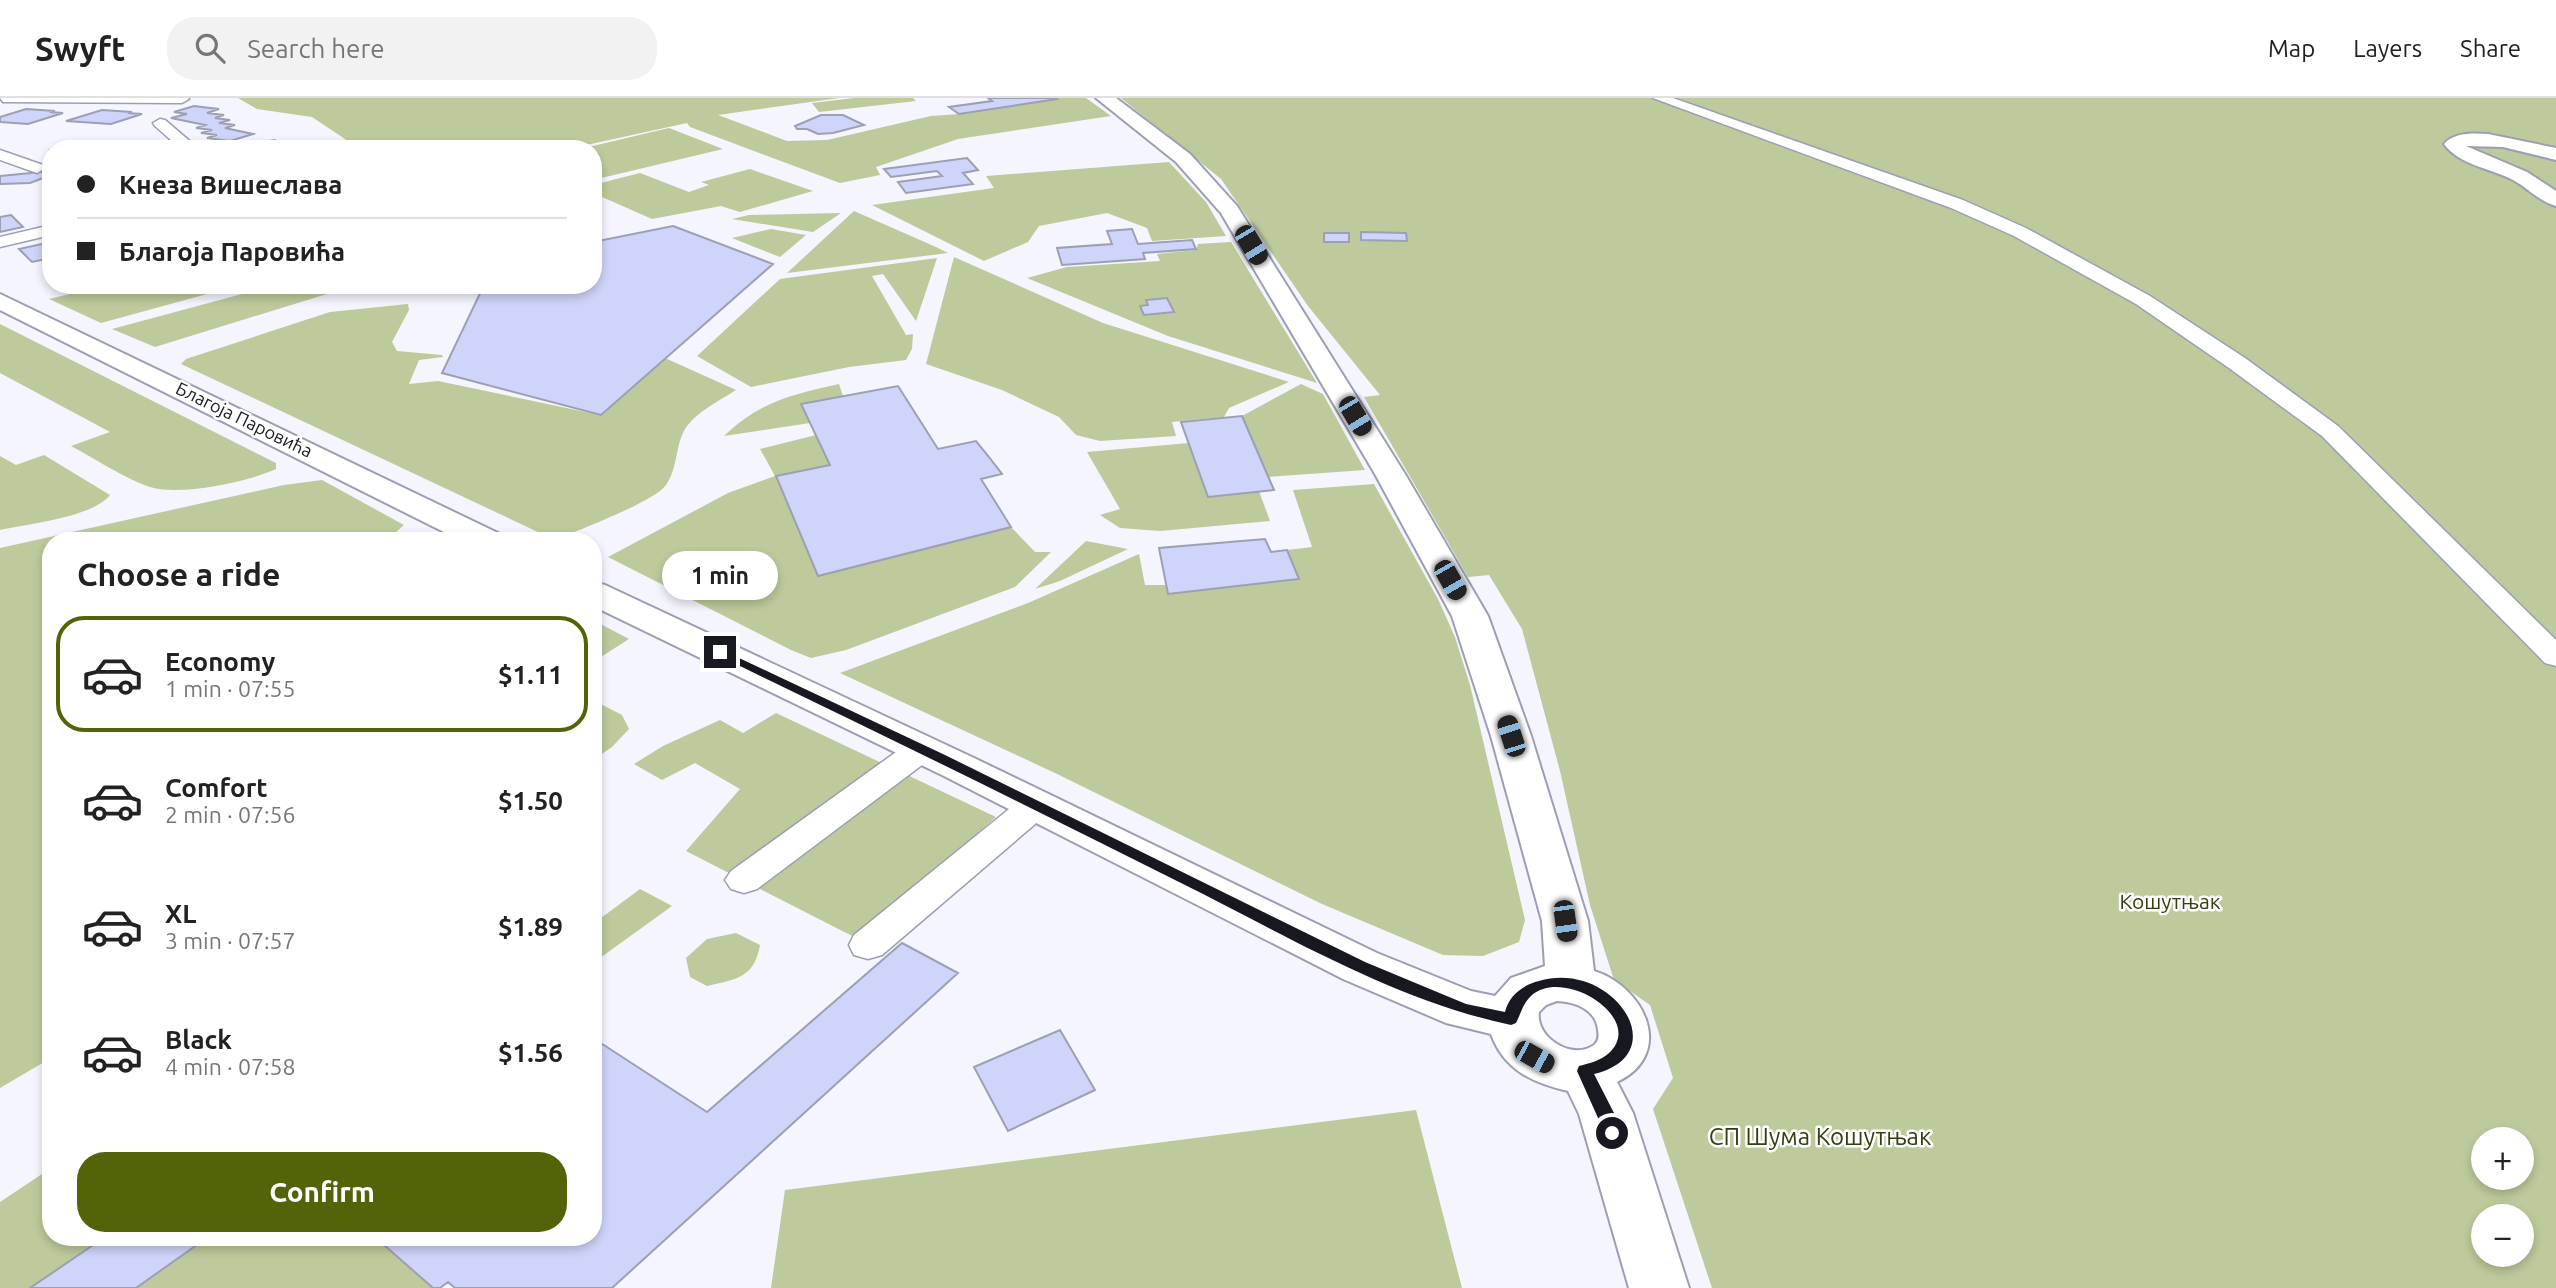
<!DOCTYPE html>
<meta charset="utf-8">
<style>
body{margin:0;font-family:Ubuntu,sans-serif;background:#f2f2f2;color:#222;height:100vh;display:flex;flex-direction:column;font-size:26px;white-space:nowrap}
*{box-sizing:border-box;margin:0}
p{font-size:23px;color:#767676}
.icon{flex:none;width:38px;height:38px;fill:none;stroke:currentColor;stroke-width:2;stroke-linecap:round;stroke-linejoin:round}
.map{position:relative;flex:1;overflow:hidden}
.side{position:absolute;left:42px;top:434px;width:560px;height:714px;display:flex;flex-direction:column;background:#fff;border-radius:28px;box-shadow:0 4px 10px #0003}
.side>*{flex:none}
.hud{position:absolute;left:42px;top:42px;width:560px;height:154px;border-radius:28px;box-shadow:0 4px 10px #0003;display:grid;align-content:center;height:154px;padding:0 35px;background:#fff}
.controls{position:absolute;left:2471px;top:1029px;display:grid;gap:14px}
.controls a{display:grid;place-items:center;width:63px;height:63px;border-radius:50%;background:#fff;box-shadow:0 4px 10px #0003;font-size:35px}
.end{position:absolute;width:32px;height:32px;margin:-16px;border:9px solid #171820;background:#fff;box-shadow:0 0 0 4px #fff}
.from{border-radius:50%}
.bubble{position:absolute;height:49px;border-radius:24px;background:#fff;box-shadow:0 4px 10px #0003;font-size:23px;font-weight:700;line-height:49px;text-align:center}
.car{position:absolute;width:21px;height:42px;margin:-21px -10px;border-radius:9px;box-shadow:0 0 5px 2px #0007;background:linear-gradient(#222 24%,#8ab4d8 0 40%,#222 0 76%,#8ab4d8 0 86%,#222 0)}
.hud b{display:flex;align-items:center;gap:24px;height:66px;font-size:26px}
.hud b+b{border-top:2px solid #e0e0e0}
.hud i{width:18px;height:18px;background:#222}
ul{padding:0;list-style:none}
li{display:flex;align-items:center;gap:21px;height:116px;margin:0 14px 10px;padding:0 21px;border:4px solid transparent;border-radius:28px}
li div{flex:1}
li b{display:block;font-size:26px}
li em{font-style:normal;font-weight:700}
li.active{border-color:#52630a}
li>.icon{width:63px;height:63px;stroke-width:1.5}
h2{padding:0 35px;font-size:32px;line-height:84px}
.button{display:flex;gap:14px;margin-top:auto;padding:14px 35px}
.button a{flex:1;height:80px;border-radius:28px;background:#52630a;color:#fff;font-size:28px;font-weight:700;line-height:80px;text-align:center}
header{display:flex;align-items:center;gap:42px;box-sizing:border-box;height:98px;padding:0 35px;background:#fff;border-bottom:2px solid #e0e0e0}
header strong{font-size:33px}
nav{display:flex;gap:38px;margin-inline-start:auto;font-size:24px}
.search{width:490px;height:63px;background:#f2f2f2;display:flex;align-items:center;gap:18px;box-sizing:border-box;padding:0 24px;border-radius:28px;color:#767676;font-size:26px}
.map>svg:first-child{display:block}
</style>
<header>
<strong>Swyft</strong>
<div class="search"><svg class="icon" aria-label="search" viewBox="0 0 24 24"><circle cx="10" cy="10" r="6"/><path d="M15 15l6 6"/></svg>Search here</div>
<nav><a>Map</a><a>Layers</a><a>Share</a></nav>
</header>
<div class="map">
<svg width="2556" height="1190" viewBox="0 0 2556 1190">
<rect width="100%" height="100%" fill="#f4f5fe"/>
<path fill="#bdca9b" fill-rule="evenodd" d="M238,0H839L718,17L787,43L827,42L931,18L959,16L1056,0H1086L1111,18L958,41L876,69L880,77L840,85L690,29L687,25L568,51H360L312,19L257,11Z
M854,0H913L916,3L819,14L812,5Z
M1121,0H2556V1190H1712L1653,1011L1673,980L1650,907L1614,882L1590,807L1560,673L1522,531L1489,477L1468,479L1364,299L1380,297L1308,208L1221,81ZM2483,1041H2522V1080H2483ZM2483,1118H2522V1157H2483Z
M669,30L723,51L593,82V51H580Z
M1169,64L1206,104L1226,138L1152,143L1147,130L1107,115L1039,128L1028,144L984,163L872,107L994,90L986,78Z
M750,71L813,93L740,114L721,108L652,121L593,95V87L640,75L689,94L709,87L701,84Z
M854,113L936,149L948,155L787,175Z
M841,115L813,134L732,121L749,117Z
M771,131L806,137L780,159L732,140Z
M1231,144L1317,285L1168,238L1027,180L1067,169L1160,163L1157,156L1196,152L1198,146Z
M954,159L1103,225L1289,284L1229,310L1224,319L1172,324L1176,338L1100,343L1076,337L1059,319L1002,292L926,266Z
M937,160L916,223L883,176L872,178L906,237L913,236L912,251L906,262L849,269L751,289L697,258L780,181Z
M108,187H240L101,225L49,201Z
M276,187H356L155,249L112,231Z
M408,206L409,212L392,244L397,253L442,257L443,259L419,262L409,286L438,283L600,317L665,260L736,292C719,303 696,314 685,331C675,348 678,370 666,387C654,404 578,432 555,442L181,266L186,261L330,214Z
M0,226L276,365V371C248,384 184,397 154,390C130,384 94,360 71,348L110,334L0,275Z
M839,286L843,298L801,306L810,325L724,338C761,303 791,297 839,286Z
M1301,286L1323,296L1365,372L1268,379L1242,318Z
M816,337L830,367L776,378L818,478L1011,429L1035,454H1051L1015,489L846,552L811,560L791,552L608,459L728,395L775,378L760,351Z
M1189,345L1259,393L1270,423L1160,433L1120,430L1100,417L1120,411L1087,354Z
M44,357L110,397C93,419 28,426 0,432V358L16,367Z
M322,382L404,427L386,443H51V960L0,990V450L284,387Z
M1374,386L1438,501L1455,539L1470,587L1525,822L1519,844L1483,858L1443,857L1322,806L1055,675L840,575L1028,505L1139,456L1145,487H1166L1169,496L1298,481L1287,452L1312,449L1293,392Z
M1086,443L1128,451L1060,483L1035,491Z
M593,522L629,541L593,564Z
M593,602L622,617L629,631L612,649L593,662Z
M776,615L996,719L858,841L686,753L740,691L695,665L662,682L634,666L663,648L720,622L743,635Z
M640,791L672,808L593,865V826Z
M736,835L760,847C754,880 737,881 707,888L690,879L686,860L707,841Z
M1416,1012L1462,1190H771L785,1092Z
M51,1070V1139H105L30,1190H0V1104Z
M208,1139H375L433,1190H136Z"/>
<path fill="#cfd4fa" stroke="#9d9fb3" stroke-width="2" d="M988,0H1056L1057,1L959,16L949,9L992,3Z
M194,8L219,11L207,15L224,17L215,20L230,22L219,25L235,27L225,30L253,36L230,43L207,40L217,37L201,35L212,32L196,30L205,27L171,20L187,16L174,14Z
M26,11L55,13L50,14L63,15L28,26L0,24V19Z
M102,12L132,14L128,15L142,16L111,26L66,23Z
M821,17H843L864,27L833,35L818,36L807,31H797L795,28Z
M275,42L286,51L228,50Z
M95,46L88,51H51L55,48Z
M967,60L978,72L963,75L973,86L906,95L898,84L942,78L937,73L891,79L884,71Z
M51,73V77L30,85L0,86V78Z
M11,117L23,129L0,134V119Z
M673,128L773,166L601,317L442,275L484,187H593V144Z
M1132,131L1138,146L1192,142L1196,151L1143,155L1145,161L1062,167L1057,150L1112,146L1107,133Z
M1361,134L1406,135L1407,143L1361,142Z
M1324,135H1349V144H1324Z
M51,144V160L32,164L19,151Z
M1167,200L1174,214L1144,217L1140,208L1148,207L1146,202Z
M898,288L938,351L976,343L989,359L1002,376L981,381L1011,429L818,478L776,378L830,367L801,306Z
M1242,318L1274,392L1208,399L1181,324Z
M1265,441L1271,454L1287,452L1299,481L1168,496L1159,450Z
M902,845L958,875L612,1190H455L448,1184L440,1190H433L375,1139H593V940L707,1014Z
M1060,932L1095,992L1008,1033L974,969Z
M105,1139H208L136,1190H30Z"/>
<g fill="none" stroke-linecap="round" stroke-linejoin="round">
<g stroke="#9c9fb3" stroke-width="3">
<path id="street" d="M0,0H188L189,1L182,5L3,4Z
M1653,0H1673L1963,102L2026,130L2150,198L2245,260L2338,328L2556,542V568L2545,565L2322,338L2229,270L2136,206L2014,138L1951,110Z
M160,21L165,22L199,51H181L155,28L153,25Z
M0,52L43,67L45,70L37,75L0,62Z
M51,127V137L0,149V139Z
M922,641L934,644L939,651L934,658L757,791L744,795L731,791L725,782L731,773L910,644Z
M1036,695L1048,699L1053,707L1048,715L882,857L868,861L854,857L849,847L854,837L1024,699Z"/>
</g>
<g stroke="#9c9fb3" stroke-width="4">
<path id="secondary" d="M1096,0H1116L1190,56L1237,108L1405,376L1488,518L1531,638L1588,823L1594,873C1645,889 1676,956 1617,984L1633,1015L1689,1190H1629L1579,1016L1568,993C1533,985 1504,972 1491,936L1446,925L1343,881L944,678L593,508V484L605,487L974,660L1377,855L1471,893L1495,898L1511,880L1545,868L1542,823L1491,638L1452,518L1375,376L1221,115L1176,64ZM1557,903C1575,904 1596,911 1598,932C1599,938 1599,943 1594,947C1572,963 1535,939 1539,914L1546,907Z
M2488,36L2556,50V62L2503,49L2466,48L2527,74L2556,93V108C2540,104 2528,90 2513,82C2490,70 2459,67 2444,46C2454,34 2474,35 2488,36Z
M0,196L500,436L504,443H462L0,212Z"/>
</g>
<use href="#street" fill="#fff" fill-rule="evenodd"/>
<use href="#secondary" fill="#fff" fill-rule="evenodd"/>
</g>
<path fill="#171820" d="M720,551L945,657L1365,864L1466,906L1505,914C1509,897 1523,887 1539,883C1612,861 1677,956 1594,976L1614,1015L1620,1035L1618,1040H1607L1577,973L1579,968C1590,965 1600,963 1609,955C1646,921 1565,869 1532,897C1523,905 1521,915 1516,925L1511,927C1393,902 1284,836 1177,783C1024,706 871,631 717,557L715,554Z"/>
<g text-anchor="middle" stroke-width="5" stroke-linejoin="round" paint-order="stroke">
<g font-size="18" fill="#171820" stroke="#fff">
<text transform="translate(244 322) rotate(26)" y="6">Благоја Паровића</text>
</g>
<g font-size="21" fill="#343e0e" stroke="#fff">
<text x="2170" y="811">Кошутњак</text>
</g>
<g font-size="24" fill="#343e0e" stroke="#fff">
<text x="1820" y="1047">СП Шума Кошутњак</text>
</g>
</g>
</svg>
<div class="controls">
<a>+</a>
<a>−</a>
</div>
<i class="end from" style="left:1612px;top:1035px"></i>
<i class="end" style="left:720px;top:554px"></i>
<div class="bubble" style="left:662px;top:453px;width:116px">1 min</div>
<i class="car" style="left:1251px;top:147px;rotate:149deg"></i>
<i class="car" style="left:1355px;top:318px;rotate:149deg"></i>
<i class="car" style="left:1450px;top:482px;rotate:150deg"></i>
<i class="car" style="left:1511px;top:638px;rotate:342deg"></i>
<i class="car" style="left:1565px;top:823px;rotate:172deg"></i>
<i class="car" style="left:1534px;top:959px;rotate:119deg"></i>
<div class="hud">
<b><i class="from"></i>Кнеза Вишеслава</b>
<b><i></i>Благоја Паровића</b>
</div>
<section class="side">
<h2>Choose a ride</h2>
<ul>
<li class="active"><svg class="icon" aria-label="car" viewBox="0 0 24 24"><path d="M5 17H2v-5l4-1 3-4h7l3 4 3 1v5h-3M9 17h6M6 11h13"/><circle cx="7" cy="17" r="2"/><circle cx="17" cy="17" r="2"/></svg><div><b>Economy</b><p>1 min · 07:55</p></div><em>$1.11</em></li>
<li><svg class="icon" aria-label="car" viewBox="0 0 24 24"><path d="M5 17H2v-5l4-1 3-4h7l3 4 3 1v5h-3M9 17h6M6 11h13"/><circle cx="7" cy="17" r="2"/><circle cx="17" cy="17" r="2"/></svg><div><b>Comfort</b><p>2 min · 07:56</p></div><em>$1.50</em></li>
<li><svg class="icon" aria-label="car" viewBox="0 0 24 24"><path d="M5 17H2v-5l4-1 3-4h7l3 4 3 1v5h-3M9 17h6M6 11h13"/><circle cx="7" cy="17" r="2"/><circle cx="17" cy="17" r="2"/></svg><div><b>XL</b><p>3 min · 07:57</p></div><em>$1.89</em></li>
<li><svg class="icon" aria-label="car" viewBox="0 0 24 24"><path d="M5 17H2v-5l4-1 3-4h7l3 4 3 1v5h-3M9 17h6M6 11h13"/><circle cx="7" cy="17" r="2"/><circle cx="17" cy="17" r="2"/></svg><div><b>Black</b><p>4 min · 07:58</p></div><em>$1.56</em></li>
</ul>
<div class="button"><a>Confirm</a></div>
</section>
</div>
